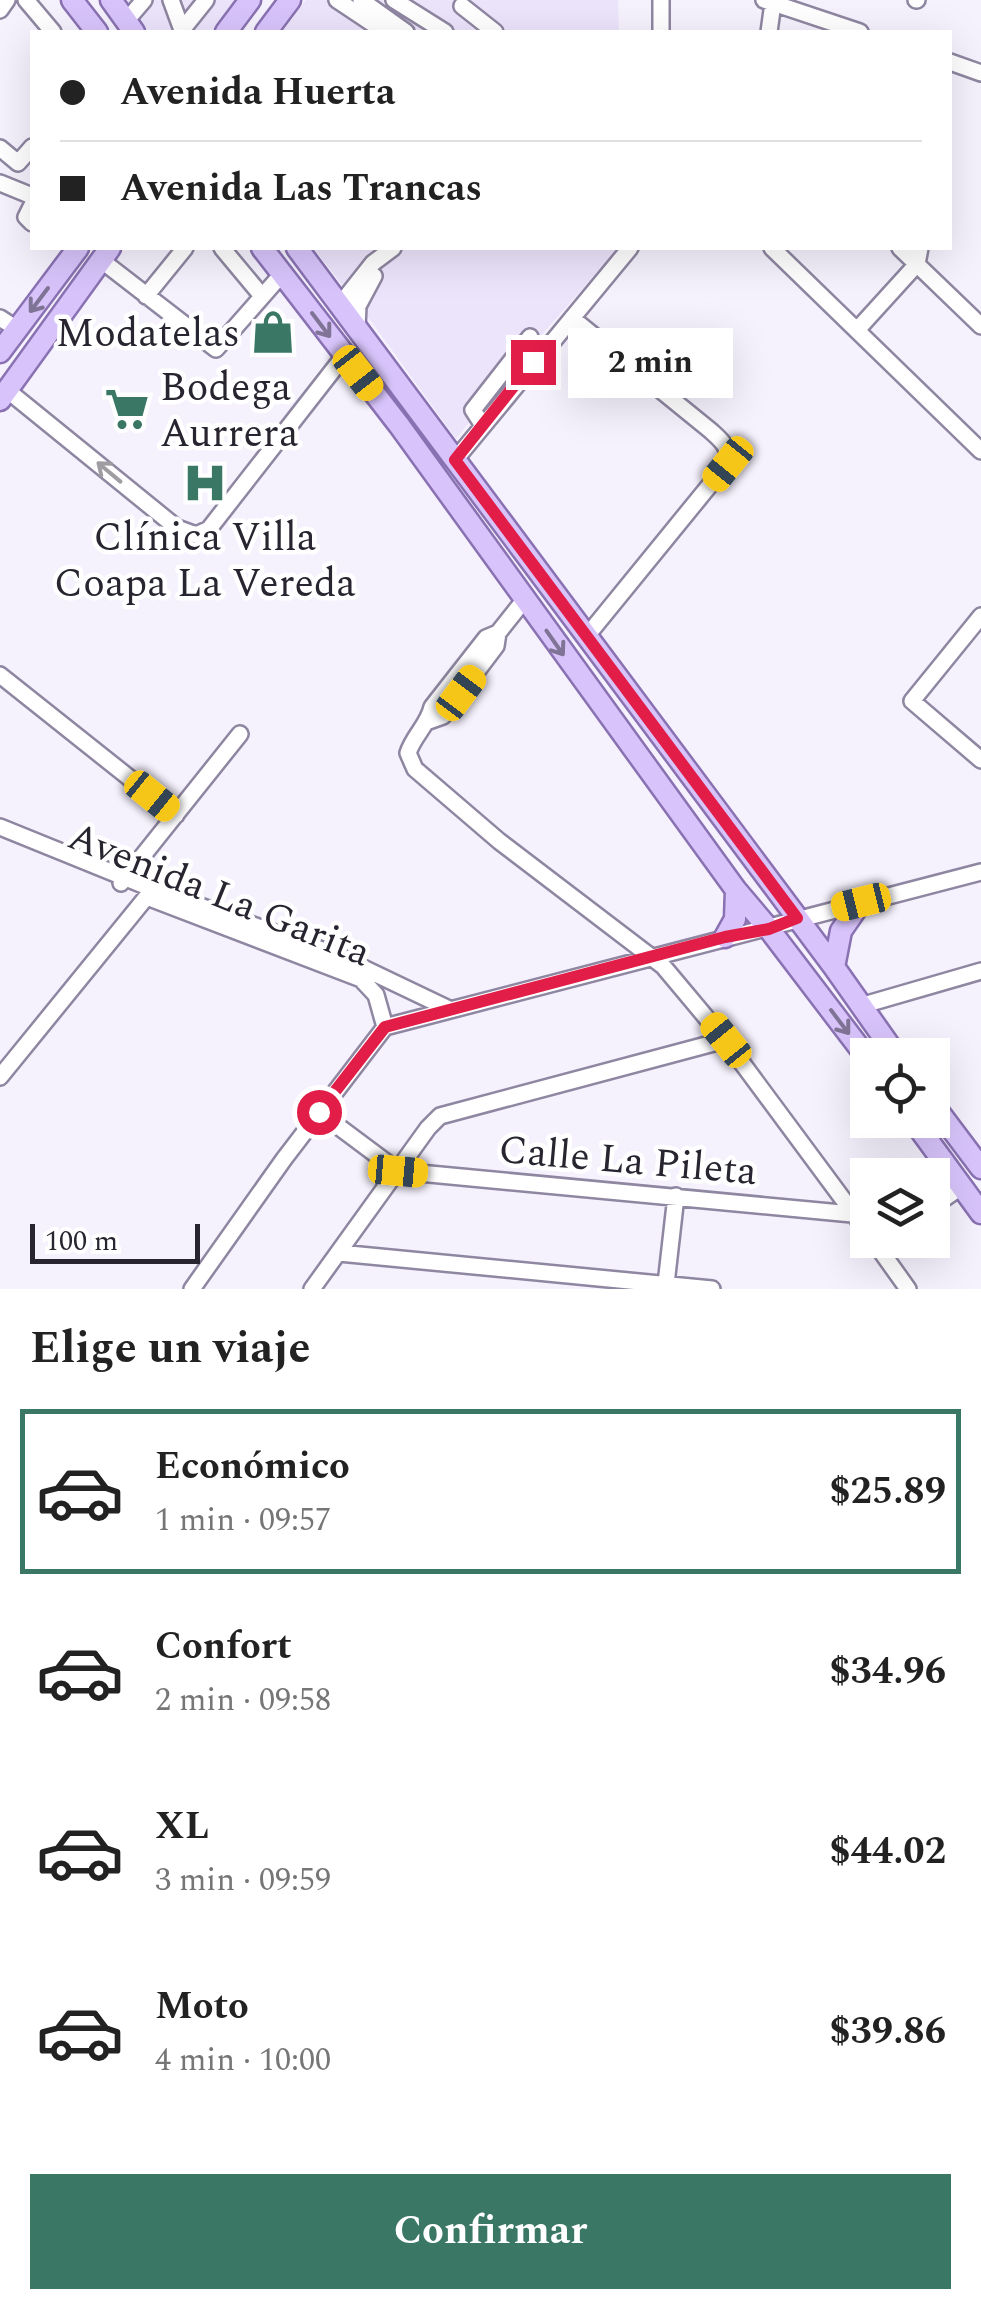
<!DOCTYPE html>
<html lang="es">
<meta charset="utf-8">
<style>
body{margin:0;font-family:Spectral,serif;background:#f6f6f6;color:#222;height:100vh;display:flex;flex-direction:column;font-size:38px;white-space:nowrap}
*{box-sizing:border-box;margin:0}
p{font-size:32px;color:#767676}
.icon{flex:none;width:55px;height:55px;fill:none;stroke:currentColor;stroke-width:2;stroke-linecap:round;stroke-linejoin:round}
.map{position:relative;height:1289px;overflow:hidden}
.details{display:flex;flex-direction:column;background:#fff;flex:1}
.details>*{flex:none}
.top-card{position:absolute;left:30px;top:30px;width:922px;height:220px;border-radius:0px;box-shadow:0 10px 40px #0002;display:grid;align-content:center;height:220px;padding:0 30px;background:#fff}
.buttons{position:absolute;left:850px;top:1038px;display:grid;gap:20px}
.buttons a{display:grid;place-items:center;width:100px;height:100px;border-radius:0px;background:#fff;box-shadow:0 10px 40px #0002;font-size:50px}
.scale{position:absolute;left:30px;bottom:25px;width:170px;box-sizing:border-box;padding-left:10px;border:5px solid #292530;border-top:0;font-size:28px;line-height:35px;white-space:nowrap;color:#292530;-webkit-text-stroke:8px #fff;paint-order:stroke}
.end{position:absolute;width:45px;height:45px;margin:-22px;border:12px solid #e11d48;background:#fff;box-shadow:0 0 0 5px #fff}
.from{border-radius:50%}
.bubble{position:absolute;height:70px;border-radius:0px;background:#fff;box-shadow:0 10px 40px #0002;font-size:32px;font-weight:700;line-height:70px;text-align:center}
.car{position:absolute;width:30px;height:60px;margin:-30px -15px;border-radius:12px;box-shadow:0 0 8px 2px #0007;background:linear-gradient(#f5c518 24%,#345 0 40%,#f5c518 0 76%,#345 0 86%,#f5c518 0)}
.top-card b{display:flex;align-items:center;gap:35px;height:95px;font-size:38px}
.top-card b+b{border-top:2px solid #e0e0e0}
.top-card i{width:25px;height:25px;background:#222}
ul{padding:0;list-style:none}
li{display:flex;align-items:center;gap:30px;height:165px;margin:0 20px 15px;padding:0 10px;border:5px solid transparent;border-radius:0px}
li div{flex:1}
li b{display:block;font-size:38px}
li em{font-style:normal;font-weight:700}
li.current{border-color:#3a7865}
li>.icon{width:90px;height:90px;stroke-width:1.5}
h2{padding:0 30px;font-size:45px;line-height:120px}
.cta{display:flex;gap:20px;margin-top:auto;padding:20px 30px}
.cta a{flex:1;height:115px;border-radius:0px;background:#3a7865;color:#fff;font-size:40px;font-weight:700;line-height:115px;text-align:center}
.map>svg:first-child{display:block}
</style>
<div class="map">
<svg width="981" height="1289" viewBox="0 0 981 1289">
<rect width="100%" height="100%" fill="#f5f1fd"/>
<path fill="#ece4fb" d="M128,0H238L216,32H145L124,5Z
M306,0H618L619,32H282Z
M313,248H618L496,387L456,439L371,321Z"/>
<g fill="none" stroke-linecap="round" stroke-linejoin="round">
<g stroke="#8f86a1" stroke-width="20">
<path id="minor" d="M26,0L53,32
M171,0L182,30
M337,0L385,32
M361,0L406,32
M394,0L445,32
M661,0V32
M764,0L860,32
M916,0H917
M462,6L495,32
M0,10L7,0
M126,21L144,0
M182,30L206,0
M769,32L773,3
M950,62L981,73
M0,148L18,163L32,147
M0,183L32,196
M32,205L26,217L32,223
M222,248L262,296
M772,248L981,451
M900,248L981,326
M101,260L216,349L282,274
M146,296L185,248
M339,306L373,263L393,248
M0,318L17,329
M572,318L711,431C722,441 731,448 727,464L586,637
M357,328L358,306L374,276
M857,330L917,264L920,248
M7,390L177,528L196,535L209,529L344,356
M482,424L473,410L530,337
M455,460L630,248
M981,616L912,701L981,760
M498,633L486,638L432,707C428,725 414,735 408,753L415,769L499,841L663,966L725,1040L868,1233
M0,675L176,815
M429,721L443,716L496,646L498,633L525,599
M0,827L153,889L336,955L449,1009
M121,883L240,734
M152,899L361,979L376,995L385,1027
M860,1006L981,971
M385,1027L981,872
M0,1077L153,889
M319,1112L398,1171L852,1214
M932,1207L962,1186
M873,1240L908,1289
M339,1253L712,1289
M666,1284L676,1196
M192,1289L284,1159L385,1027
M312,1289L428,1128L440,1116L725,1040"/>
</g>
<g stroke="#8a72b2" stroke-width="25">
<path id="major" d="M72,0L97,32
M111,0L134,32
M226,32L250,0
M266,32L290,0
M262,248L399,425L736,890L769,929L868,1059
M297,248L834,967L896,1055
M0,352L78,248
M0,400L110,248
M725,937L735,919L736,890
M834,967L841,931L861,902
M932,1103L981,1168
M913,1120L981,1213"/>
</g>
<use href="#minor" stroke="#fff" stroke-width="15"/>
<use href="#major" stroke="#d8c4fb" stroke-width="20"/>
</g>
<defs><path id="oneway-shaft" d="M-6 0H5M1.5-3L5.5 0L1.5 3" fill="none" stroke-width="1.6" stroke-linecap="round" stroke-linejoin="round" transform="scale(2.5)"/></defs>
<g stroke="#807496">
<use href="#oneway-shaft" transform="translate(39 300) rotate(127)"/>
<use href="#oneway-shaft" transform="translate(321 325) rotate(53)"/>
<use href="#oneway-shaft" transform="translate(555 643) rotate(55)"/>
<use href="#oneway-shaft" transform="translate(840 1022) rotate(53)"/>
</g>
<use stroke="#9f9da2" href="#oneway-shaft" transform="translate(109 472) rotate(-140)"/>
<g fill="none" stroke-linecap="round" stroke-linejoin="round">
<path stroke="#e11d48" stroke-width="12" d="M319,1112L385,1027L725,937L769,929L797,918L455,460L533,362"/>
</g>
<defs>
<g id="shop-bare" transform="scale(3.45)"><path d="M-5-2.5h2.3a2.7 3.5 0 0 1 5.4 0H5L5.5 6h-11ZM-1.5-2.5h3a1.5 2.3 0 0 0-3 0Z" fill="#3a7865" stroke="#fff" stroke-width="2.5" paint-order="stroke"/></g>
<g id="supermarket-bare" transform="scale(3.45)"><path d="M-6-5.5h2.5l.6 2H6L4.5 2H-2.5L-4.4-4H-6ZM-1.5 3.2a1.3 1.3 0 1 0 .1 0ZM3 3.2a1.3 1.3 0 1 0 .1 0Z" fill="#3a7865" stroke="#fff" stroke-width="2.5" paint-order="stroke"/></g>
<g id="hospital-bare" transform="scale(3.45)"><path d="M-5-5h3v3.5h4V-5h3V5h-3V1.5h-4V5h-3Z" fill="#3a7865" stroke="#fff" stroke-width="2.5" paint-order="stroke"/></g>
</defs>
<g fill-rule="evenodd">
<use href="#shop-bare" x="273" y="332"/>
<use href="#supermarket-bare" x="127" y="409"/>
<use href="#hospital-bare" x="205" y="483"/>
</g>
<g text-anchor="middle" stroke-width="9" stroke-linejoin="round" paint-order="stroke">
<g font-size="40" fill="#292530" stroke="#fff" text-anchor="end">
<text x="240" y="346">Modatelas</text>
<text x="160" y="400" text-anchor="start">Bodega<tspan x="160" dy="46">Aurrera</tspan></text>
<text x="205" y="550" text-anchor="middle">Clínica Villa<tspan x="205" dy="46">Coapa La Vereda</tspan></text>
</g>
<g font-size="40" fill="#292530" stroke="#fff">
<text transform="translate(220 893) rotate(22)" y="14">Avenida La Garita</text>
<text transform="translate(628 1159) rotate(5)" y="14">Calle La Pileta</text>
</g>
</g>
</svg>
<div class="buttons">
<a><svg class="icon" aria-label="locate" viewBox="0 0 24 24"><circle cx="12" cy="12" r="6"/><path d="M12 2v4M12 18v4M2 12h4M18 12h4"/></svg></a>
<a><svg class="icon" aria-label="layers" viewBox="0 0 24 24"><path d="M12 4l9 5-9 5-9-5zM3 14l9 5 9-5"/></svg></a>
</div>
<div class="scale">100 m</div>
<i class="end from" style="left:319px;top:1112px"></i>
<i class="end" style="left:533px;top:362px"></i>
<div class="bubble" style="left:568px;top:328px;width:165px">2 min</div>
<i class="car" style="left:358px;top:373px;rotate:142deg"></i>
<i class="car" style="left:728px;top:464px;rotate:219deg"></i>
<i class="car" style="left:461px;top:693px;rotate:37deg"></i>
<i class="car" style="left:152px;top:796px;rotate:129deg"></i>
<i class="car" style="left:861px;top:902px;rotate:256deg"></i>
<i class="car" style="left:726px;top:1040px;rotate:321deg"></i>
<i class="car" style="left:398px;top:1171px;rotate:95deg"></i>
<div class="top-card">
<b><i class="from"></i>Avenida Huerta</b>
<b><i></i>Avenida Las Trancas</b>
</div>
</div>
<section class="details">
<h2>Elige un viaje</h2>
<ul>
<li class="current"><svg class="icon" aria-label="car" viewBox="0 0 24 24"><path d="M5 17H2v-5l4-1 3-4h7l3 4 3 1v5h-3M9 17h6M6 11h13"/><circle cx="7" cy="17" r="2"/><circle cx="17" cy="17" r="2"/></svg><div><b>Económico</b><p>1 min · 09:57</p></div><em>$25.89</em></li>
<li><svg class="icon" aria-label="car" viewBox="0 0 24 24"><path d="M5 17H2v-5l4-1 3-4h7l3 4 3 1v5h-3M9 17h6M6 11h13"/><circle cx="7" cy="17" r="2"/><circle cx="17" cy="17" r="2"/></svg><div><b>Confort</b><p>2 min · 09:58</p></div><em>$34.96</em></li>
<li><svg class="icon" aria-label="car" viewBox="0 0 24 24"><path d="M5 17H2v-5l4-1 3-4h7l3 4 3 1v5h-3M9 17h6M6 11h13"/><circle cx="7" cy="17" r="2"/><circle cx="17" cy="17" r="2"/></svg><div><b>XL</b><p>3 min · 09:59</p></div><em>$44.02</em></li>
<li><svg class="icon" aria-label="car" viewBox="0 0 24 24"><path d="M5 17H2v-5l4-1 3-4h7l3 4 3 1v5h-3M9 17h6M6 11h13"/><circle cx="7" cy="17" r="2"/><circle cx="17" cy="17" r="2"/></svg><div><b>Moto</b><p>4 min · 10:00</p></div><em>$39.86</em></li>
</ul>
<div class="cta"><a>Confirmar</a></div>
</section>
